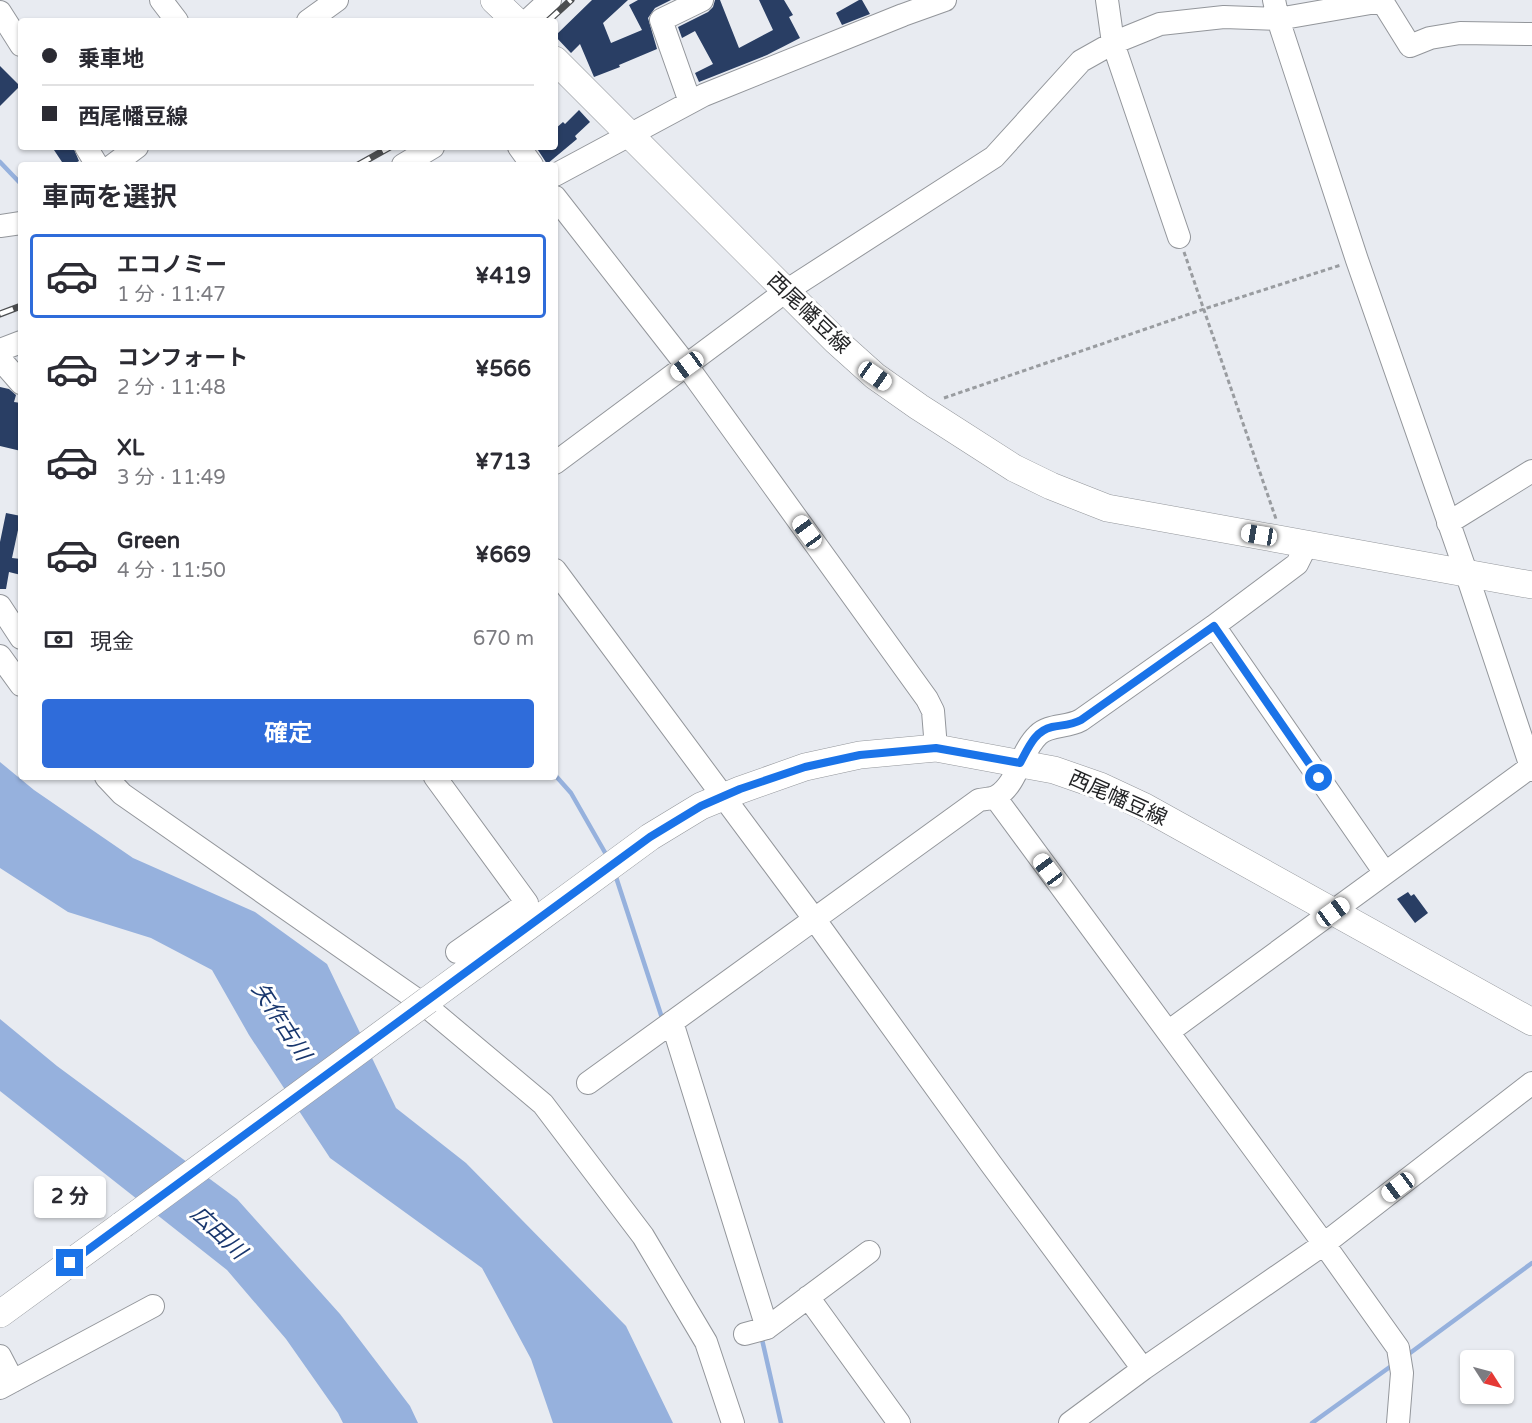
<!DOCTYPE html>
<html lang="ja">
<meta charset="utf-8">
<style>
body{margin:0;font-family:"Varela Round","Noto Sans JP",sans-serif;background:#f2f2f3;color:#2b2b33;height:100vh;display:flex;flex-direction:column;font-size:22px;white-space:nowrap}
*{box-sizing:border-box;margin:0}
p{font-size:20px;color:#7c7c81}
.icon{flex:none;width:33px;height:33px;fill:none;stroke:currentColor;stroke-width:2;stroke-linecap:round;stroke-linejoin:round}
.map{position:relative;flex:1;overflow:hidden}
.details{position:absolute;left:18px;top:162px;width:540px;height:618px;display:flex;flex-direction:column;background:#fff;border-radius:6px;box-shadow:0 2px 4px #0004}
.details>*{flex:none}
.top-card{position:absolute;left:18px;top:18px;width:540px;height:132px;border-radius:6px;box-shadow:0 2px 4px #0004;display:grid;align-content:center;height:132px;padding:0 24px;background:#fff}
.needle{width:39px;rotate:126deg}
.fabs{position:absolute;left:1460px;top:1350px;display:grid;gap:12px}
.fabs a{display:grid;place-items:center;width:54px;height:54px;border-radius:6px;background:#fff;box-shadow:0 2px 4px #0004;font-size:30px}
.end{position:absolute;width:27px;height:27px;margin:-14px;border:8px solid #1a73e8;background:#fff;box-shadow:0 0 0 3px #fff}
.from{border-radius:50%}
.bubble{position:absolute;height:42px;border-radius:6px;background:#fff;box-shadow:0 2px 4px #0004;font-size:20px;font-weight:700;line-height:42px;text-align:center}
.car{position:absolute;width:18px;height:36px;margin:-18px -9px;border-radius:8px;box-shadow:0 0 4px 2px #0007;background:linear-gradient(#fff 24%,#345 0 40%,#fff 0 76%,#345 0 86%,#fff 0)}
.top-card b{display:flex;align-items:center;gap:21px;height:57px;font-size:22px}
.top-card b+b{border-top:2px solid #e1e1e2}
.top-card i{width:15px;height:15px;background:#2b2b33}
ul{padding:0;list-style:none}
li{display:flex;align-items:center;gap:18px;height:84px;margin:0 12px 9px;padding:0 12px;border:3px solid transparent;border-radius:6px}
li div{flex:1}
li b{display:block;font-size:22px}
li em{font-style:normal;font-weight:700}
li.active{border-color:#2f6cda}
li>.icon{width:54px;height:54px;stroke-width:1.5}
h2{padding:0 24px;font-size:27px;line-height:72px}
.pay{display:flex;align-items:center;gap:15px;height:66px;padding:0 24px;font-size:22px}
.pay p{margin-inline-start:auto}
.button{display:flex;gap:12px;margin-top:auto;padding:12px 24px}
.button a{flex:1;height:69px;border-radius:6px;background:#2f6cda;color:#fff;font-size:24px;font-weight:700;line-height:69px;text-align:center}
.map>svg:first-child{display:block}
</style>
<div class="map">
<svg width="1532" height="1423" viewBox="0 0 1532 1423">
<rect width="100%" height="100%" fill="#e8ebf1"/>
<path fill="#96b1dd" d="M0,762L34,790L133,858L255,912L327,964L396,1108L466,1163L626,1326L673,1423H553L531,1359L482,1268L330,1158L249,1035L212,970L151,938L68,912L0,868Z
M0,1019L57,1066L237,1199L340,1314L410,1406L418,1423H343L338,1413L286,1339L227,1270L0,1091Z"/>
<g fill="none" stroke-linecap="round" stroke-linejoin="round">
<path stroke="#96b1dd" stroke-width="4.5" d="M0,162L21,184
M555,775L571,793L607,856
M615,874L663,1021
M761,1335L781,1423
M1406,1356L1532,1263
M1312,1423L1394,1364"/>
</g>
<path fill="#293e64" d="M592,0H628L603,23L611,43L642,30L629,5L638,0H671L655,8L648,18L657,49L619,65L620,67L594,77L580,44L571,53L555,36Z
M715,0H720L739,48L773,30L759,0H784L793,15L789,17L800,38L767,55L699,82L695,73L713,64L695,31L682,38L678,27L708,12L713,7Z
M859,0H862L870,14L842,25L836,13Z
M0,66L20,86L0,106Z
M579,110L590,122L575,136L577,139L547,164L536,147H555V129L563,122L565,124Z
M52,147H73L79,161L72,165H64Z
M0,387L9,389L16,395L14,402L21,403V451L0,446Z
M6,513L21,516L12,558L21,559V575L9,572L6,589H0V542Z
M1408,892L1411,896L1414,894L1428,913L1415,923L1397,899Z"/>
<g fill="none" stroke-linecap="round" stroke-linejoin="round">
<g stroke="#93969b" stroke-width="24">
<path id="minor" d="M161,0L177,21
M1107,0L1113,43L1179,237
M1274,0L1278,19L1357,260L1466,572L1532,770
M0,12L21,45
M308,21L337,0
M527,21L550,0
M690,102L661,20L702,0
M86,147L97,165
M519,147L532,165
M113,165L137,147
M403,165L433,147
M555,175L704,95L903,15L945,0
M555,197L687,366L927,699L933,711L936,748
M0,226L21,223
M0,350L21,342
M0,359L21,383
M555,463L786,291L994,157L1081,61L1113,43L1160,24L1224,17L1278,19L1382,1L1410,46L1430,38L1460,33L1532,34
M1448,523L1532,471
M555,570L815,920L991,1164L1143,1369
M0,606L21,638
M1214,626L1385,873
M0,656L21,685
M106,777L122,794L426,1006L543,1104L643,1236L706,1342L733,1423
M435,777L527,903L457,952
M995,797L1324,1244L1398,1348L1402,1373L1398,1423
M672,1022L767,1328L869,1252
M1168,1032L1532,766
M588,1083L979,800C984,799 992,799 997,796C1018,783 1020,752 1038,735C1049,724 1067,728 1081,720L1214,626L1297,564L1307,544
M808,1297L899,1423
M745,1334L767,1328
M0,1356L13,1381
M0,1388L153,1306
M1070,1423L1143,1369L1324,1244L1532,1083"/>
</g>
<g stroke="#93969b" stroke-width="28">
<path id="major" d="M494,0L516,21
M555,60L836,341L875,376L919,407L1014,468L1051,486L1107,508L1532,585
M428,1000L650,837L701,806L740,790L805,767L860,755L936,748L1054,770L1100,786L1145,807L1532,1022
M0,1314L122,1225"/>
</g>
<path stroke="#999ca0" stroke-width="3" stroke-dasharray="4.5 3" stroke-linecap="butt" d="M1184,252L1276,519
M944,398L1204,309L1341,265"/>
<use href="#minor" stroke="#fff" stroke-width="22"/>
<use href="#major" stroke="#fff" stroke-width="27"/>
<g stroke="#4c4e50" stroke-width="7">
<path id="rail" d="M548,21L571,0
M358,165L390,147
M0,314L21,306"/>
</g>
<use href="#rail" stroke="#fff" stroke-width="4.5" stroke-dasharray="14" stroke-linecap="butt"/>
<g stroke="#93969b" stroke-width="28" stroke-linecap="butt">
<path id="major-bridge" d="M122,1225L428,1000"/>
</g>
<use href="#major-bridge" stroke="#fff" stroke-width="27"/>
</g>
<g fill="none" stroke-linecap="round" stroke-linejoin="round">
<path stroke="#1a73e8" stroke-width="8" d="M70,1263L650,837L701,806L740,789L805,767L860,755L936,748L1020,763C1028,749 1034,731 1052,727C1062,725 1072,725 1081,720L1214,626L1319,778"/>
</g>
<g text-anchor="middle" stroke-width="6" stroke-linejoin="round" paint-order="stroke">
<g font-size="21" fill="#242527" stroke="#fff">
<text transform="translate(809 313) rotate(44)" y="7">西尾幡豆線</text>
<text transform="translate(1118 798) rotate(24)" y="7">西尾幡豆線</text>
</g>
<g font-size="22" font-style="italic" fill="#19376e" stroke="#fff">
<text transform="translate(282 1021) rotate(57)" y="8">矢作古川</text>
<text transform="translate(219 1232) rotate(43)" y="8">広田川</text>
</g>
</g>
</svg>
<div class="fabs">
<a><svg class="needle" viewBox="-14 -14 28 28"><path d="M0-13l5 13h-10z" fill="#e53935"/><path d="M0 13l5-13h-10z" fill="#7c7c81"/></svg></a>
</div>
<i class="end from" style="left:1319px;top:778px"></i>
<i class="end" style="left:70px;top:1263px"></i>
<div class="bubble" style="left:34px;top:1176px;width:72px">2 分</div>
<i class="car" style="left:687px;top:366px;rotate:234deg"></i>
<i class="car" style="left:875px;top:376px;rotate:125deg"></i>
<i class="car" style="left:807px;top:532px;rotate:324deg"></i>
<i class="car" style="left:1259px;top:535px;rotate:280deg"></i>
<i class="car" style="left:1048px;top:870px;rotate:323deg"></i>
<i class="car" style="left:1333px;top:912px;rotate:54deg"></i>
<i class="car" style="left:1398px;top:1187px;rotate:233deg"></i>
<div class="top-card">
<b><i class="from"></i>乗車地</b>
<b><i></i>西尾幡豆線</b>
</div>
<section class="details">
<h2>車両を選択</h2>
<ul>
<li class="active"><svg class="icon" aria-label="car" viewBox="0 0 24 24"><path d="M5 17H2v-5l4-1 3-4h7l3 4 3 1v5h-3M9 17h6M6 11h13"/><circle cx="7" cy="17" r="2"/><circle cx="17" cy="17" r="2"/></svg><div><b>エコノミー</b><p>1 分 · 11:47</p></div><em>¥419</em></li>
<li><svg class="icon" aria-label="car" viewBox="0 0 24 24"><path d="M5 17H2v-5l4-1 3-4h7l3 4 3 1v5h-3M9 17h6M6 11h13"/><circle cx="7" cy="17" r="2"/><circle cx="17" cy="17" r="2"/></svg><div><b>コンフォート</b><p>2 分 · 11:48</p></div><em>¥566</em></li>
<li><svg class="icon" aria-label="car" viewBox="0 0 24 24"><path d="M5 17H2v-5l4-1 3-4h7l3 4 3 1v5h-3M9 17h6M6 11h13"/><circle cx="7" cy="17" r="2"/><circle cx="17" cy="17" r="2"/></svg><div><b>XL</b><p>3 分 · 11:49</p></div><em>¥713</em></li>
<li><svg class="icon" aria-label="car" viewBox="0 0 24 24"><path d="M5 17H2v-5l4-1 3-4h7l3 4 3 1v5h-3M9 17h6M6 11h13"/><circle cx="7" cy="17" r="2"/><circle cx="17" cy="17" r="2"/></svg><div><b>Green</b><p>4 分 · 11:50</p></div><em>¥669</em></li>
</ul>
<div class="pay"><svg class="icon" aria-label="cash" viewBox="0 0 24 24"><path d="M3 7h18v10H3z"/><circle cx="12" cy="12" r="2"/></svg>現金<p>670 m</p></div>
<div class="button"><a>確定</a></div>
</section>
</div>
